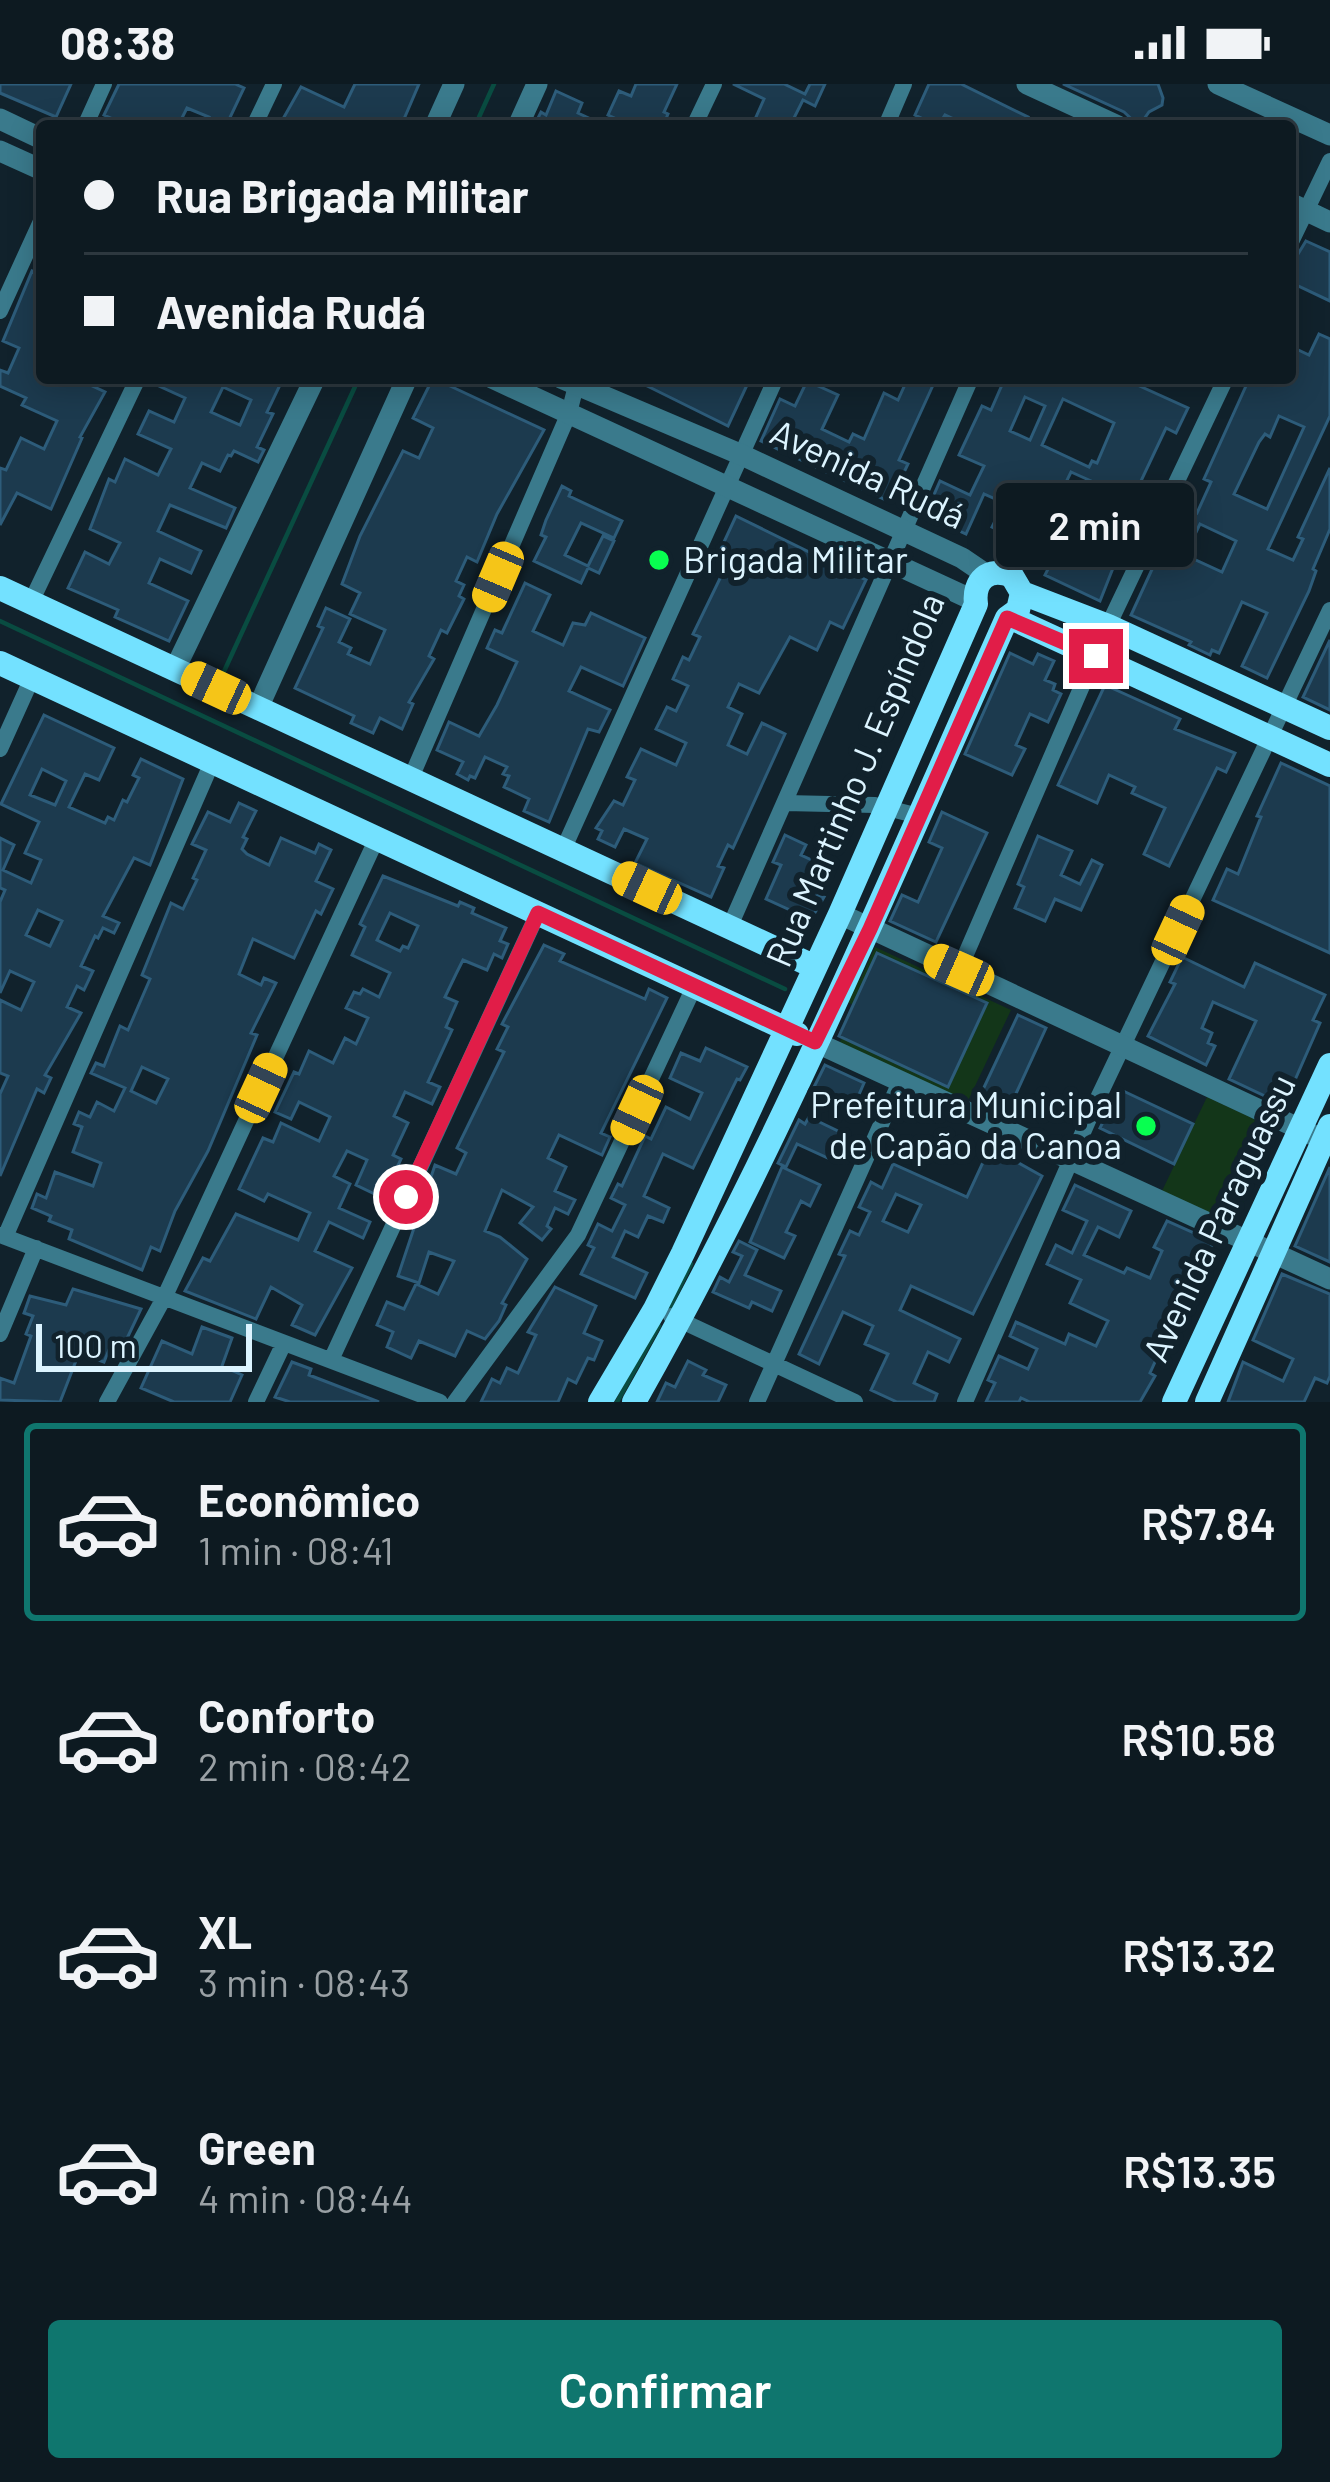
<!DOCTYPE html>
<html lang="pt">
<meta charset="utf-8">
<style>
body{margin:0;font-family:Barlow,sans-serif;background:#1b272e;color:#f1f3f6;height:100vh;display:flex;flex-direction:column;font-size:45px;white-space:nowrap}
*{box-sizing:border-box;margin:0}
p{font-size:39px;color:#9aa1a5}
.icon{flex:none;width:66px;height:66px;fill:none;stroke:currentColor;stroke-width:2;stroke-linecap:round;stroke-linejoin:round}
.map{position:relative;height:1318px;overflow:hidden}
.sheet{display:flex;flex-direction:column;background:#0d1a21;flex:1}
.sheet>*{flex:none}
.guide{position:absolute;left:36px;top:36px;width:1260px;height:264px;border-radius:12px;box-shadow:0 6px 30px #0003,0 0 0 3px #2d383f;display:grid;align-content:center;height:264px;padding:0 48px;background:#0d1a21}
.scale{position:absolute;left:36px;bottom:30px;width:216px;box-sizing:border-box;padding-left:12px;border:6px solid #dcf4ff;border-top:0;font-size:33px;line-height:42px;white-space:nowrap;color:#dcf4ff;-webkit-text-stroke:9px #11222c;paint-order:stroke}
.end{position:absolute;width:54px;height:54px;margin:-27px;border:15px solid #e11d48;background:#fff;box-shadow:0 0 0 6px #fff}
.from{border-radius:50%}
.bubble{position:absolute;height:84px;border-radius:12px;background:#0d1a21;box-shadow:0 6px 30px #0003,0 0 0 3px #2d383f;font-size:39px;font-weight:600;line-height:84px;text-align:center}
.car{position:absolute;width:36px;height:72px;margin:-36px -18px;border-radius:15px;box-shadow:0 0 9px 3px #0007;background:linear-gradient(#f5c518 24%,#345 0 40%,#f5c518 0 76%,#345 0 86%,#f5c518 0)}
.guide b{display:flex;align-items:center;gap:42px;height:114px;font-size:45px}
.guide b+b{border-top:3px solid #2d383f}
.guide i{width:30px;height:30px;background:#f1f3f6}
ul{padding:21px 0 0;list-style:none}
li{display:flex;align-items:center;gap:36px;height:198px;margin:0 24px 18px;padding:0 24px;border:6px solid transparent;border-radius:12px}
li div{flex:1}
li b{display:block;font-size:45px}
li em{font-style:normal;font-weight:600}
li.current{border-color:#0f766e}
li>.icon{width:108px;height:108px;stroke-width:1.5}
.action{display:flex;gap:24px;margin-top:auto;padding:24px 48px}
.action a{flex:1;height:138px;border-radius:12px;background:#0f766e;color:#fff;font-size:48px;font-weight:600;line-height:138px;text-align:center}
.status{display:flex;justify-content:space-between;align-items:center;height:84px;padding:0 60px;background:#0d1a21;direction:ltr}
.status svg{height:33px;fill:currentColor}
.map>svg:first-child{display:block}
</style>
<div class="status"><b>08:38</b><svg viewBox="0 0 49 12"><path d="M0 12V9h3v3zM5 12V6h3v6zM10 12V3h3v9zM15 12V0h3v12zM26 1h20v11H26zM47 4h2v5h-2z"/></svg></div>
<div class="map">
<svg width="1330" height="1318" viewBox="0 0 1330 1318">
<rect width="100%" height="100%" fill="#11222c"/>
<path fill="#133619" d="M875,863L1011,926L967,1019L839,960L856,922L842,916L852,894L860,896Z
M1207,1013L1278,1046L1233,1140L1162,1107Z"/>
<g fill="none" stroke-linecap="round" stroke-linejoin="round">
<path stroke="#094c41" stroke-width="4.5" d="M475,42L494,0
M0,537L785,905
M221,594L359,294
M670,1223L691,1180
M617,1318L659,1242"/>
</g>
<path fill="#1c3a4e" stroke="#2d5c7a" stroke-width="3" fill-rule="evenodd" d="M0,0H71L56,33L0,9Z
M119,0H235L244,4L226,42H205L209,33L187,24L178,42H129L104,31Z
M355,0H419L401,42H279L301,3L344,23Z
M636,0H677L664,28L668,30L663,42H632L608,31L619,7L631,12Z
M733,0H784L805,10L810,0H825L815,22L803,16L790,42H752L764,15Z
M929,0H961L1028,33L1023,42H986L972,36L969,42L945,31L938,42L915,31Z
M1063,0H1158L1163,14L1162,21L1149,28L1139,42L1124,28Z
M556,7L582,19L578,29L606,42H534L541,28L546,31Z
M1306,157L1330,168V217L1290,198V173L1298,170Z
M32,187L42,191V246L35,260L42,262L38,276L42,278V294H75L105,308L80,353L82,354L51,425L17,409L0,441V384L6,386L21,354L44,365L57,337L22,321L26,314L0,302V286L8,289L19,264L3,257Z
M1319,250L1330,255V332L1268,465L1293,476L1303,455L1298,453L1330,384V445L1313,485L1316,487L1309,507L1267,594L1242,582L1267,529L1242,518L1219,569L1212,566L1210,571L1189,561L1191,558L1131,531L1154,481L1162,484L1186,424L1197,429L1211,398L1204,395L1246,302L1252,294H1290V262L1309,271ZM1279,332L1304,343L1267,425L1234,410L1259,358L1265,350L1270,353ZM1200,440L1236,457L1222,488L1185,471Z
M151,294H265L280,301L267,328L273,330L257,363L264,366L258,378L234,367L231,372L228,371L220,387L202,379L190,404L235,424L226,444L170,421L158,447L201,467L191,489L160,475L149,499L188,517L169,557L115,533L118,526L68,504L85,468L109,480L120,459L90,445L109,395L115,398L125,375L158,391L171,365L138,350L149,327L174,338L185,314L150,298ZM223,303L251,316L240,341L211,328Z
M433,294L544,346L497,430L477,478L467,473L456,497L464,501L459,512L464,515L447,549L441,546L429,572L434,575L409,618L413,620L402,645L380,634L373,649L351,639L354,632L295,604L323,544L318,542L326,524L350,535L339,558L351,564L348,570L370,580L385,546L350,530L360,509L342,500L360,452L403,367L419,374L433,344L413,334Z
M631,294H737L748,299L728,342Z
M908,294L919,299L924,294L934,299L899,376L908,380L890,418L761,357L780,315L795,322L807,297L838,311L822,345L849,358L853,350L864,355L884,309L898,316Z
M1005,294H1135L1133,299L1188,324L1176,349L1166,344L1140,399L1152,404L1134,431L1100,517L1045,491L1052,477L1005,456L1008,451L992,443L1004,419L984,410L966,450L925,431L940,397L970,411L984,382L959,371L982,322L991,326ZM1025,313L1045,322L1030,356L1010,347ZM1063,315L1114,339L1097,379L1092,377L1089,383L1042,361ZM1071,388L1091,397L1076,430L1055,421Z
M562,402L571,407L569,412L622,437L614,454L581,439L565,471L588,482L603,452L614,457L599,489L588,484L581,499L534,477L546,453L541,451L546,436Z
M736,432L866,496L843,544L830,538L817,566L790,553L759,609L739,600L728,623L742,630L728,661L747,670L762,639L785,650L733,764L728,761L718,782L724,784L711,813L635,779L647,755L624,745L615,763L598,755L602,747L596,744L614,717L623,721L635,696L627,693L641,665L676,681L686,659L656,645L667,623L676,627L688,602L673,595L683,573L689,576L700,553L693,550L728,478L717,473Z
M525,499L550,511L533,547L563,561L573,539L585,541L591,529L645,554L623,602L581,583L569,607L610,626L599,648L588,645L549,738L524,727L529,715L504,703L509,692L503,690L507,683L485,673L475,694L470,692L468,696L457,690L463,678L437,666L449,638L479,652L497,621L517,578L487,564L495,546L502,549Z
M1330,556V626L1303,613Z
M1010,569L1033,580L1038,570L1054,577L1045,596L1055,600L1053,606L1061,610L1048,638L1030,630L1016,661L1025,665L1012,691L965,670Z
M1105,601L1180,635L1175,645L1235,669L1226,688L1217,684L1169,782L1144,770L1165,724L1132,709L1135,703L1109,691L1097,719L1058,701Z
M44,631L114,664L99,696L85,690L69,723L105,739L108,733L114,736L123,716L127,718L139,694L133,691L141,675L183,695L150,781L134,774L103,832L119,839L114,849L103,844L98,854L95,852L81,882L93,887L84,906L77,902L67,923L81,929L45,991L51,994L44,1009L37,1005L0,1092V1010L8,992L0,989V916L21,926L34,898L10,887L0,909V818L5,806L0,804V754L14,761L3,786L31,799L41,776L25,769L39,738L1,720ZM42,685L66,697L55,721L30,711ZM38,826L62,837L50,862L26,851Z
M1281,679L1330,702V869L1213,816L1227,785L1238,790L1261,733L1257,732Z
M239,719L256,727L243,753L247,755L242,765L247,770L269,781L281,754L315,769L319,760L331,766L316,797L333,805L321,830L316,827L294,874L253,855L239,890L261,901L264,894L276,899L251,949L257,951L208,1067L175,1127L160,1167L151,1163L142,1186L69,1155L72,1146L49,1137L51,1132L32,1124L37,1110L46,1114L55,1088L93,1102L101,1079L73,1068L82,1043L74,1040L79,1028L90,1033L97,1018L114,1027L125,1004L91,989L96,979L104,982L120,942L128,946L150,895L142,891L171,819L183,825L197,796L193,794L206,766L192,760L208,728L230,738ZM142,983L168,995L156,1019L131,1007Z
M942,728L987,749L936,858L890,837L902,811L918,818L942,764L929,758Z
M785,751L806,761L801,771L831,785L818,811L824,813L803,849L786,841L792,827L766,815L781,781L773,778Z
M1038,752L1072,767L1061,791L1080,800L1092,776L1102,781L1081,826L1055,815L1045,837L1015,824L1024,803L1018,800Z
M383,792L458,822L460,818L474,824L472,829L506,844L500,857L508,860L502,874L494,870L487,886L463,876L456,890L445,913L457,918L446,943L452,946L428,998L440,1003L432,1020L405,1008L394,1032L408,1039L393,1071L401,1075L383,1114L356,1101L367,1076L347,1067L334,1092L350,1100L339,1124L370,1138L363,1154L329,1138L315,1167L352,1184L315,1251L292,1241L302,1221L271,1203L256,1235L185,1207L203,1174L210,1177L236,1130L298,1156L310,1129L268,1110L264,1117L239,1105L263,1054L273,1058L281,1039L319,1057L330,1033L299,1018L291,1035L275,1028L294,988L299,990L309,967L333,979L345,954L356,960L368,934L346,924L354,908L360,910L363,905L379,913L390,889L352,871L365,843L360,840ZM390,829L418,842L408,864L403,862L400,867L377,856Z
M544,861L564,870L560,877L645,915L649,905L667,914L601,1049L610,1053L602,1071L559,1051L548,1074L566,1083L555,1107L575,1116L568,1130L555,1124L547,1142L551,1145L542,1156L520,1139L533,1123L502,1106L485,1147L500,1153L527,1175L502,1219L506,1221L499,1237L485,1255L467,1247L455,1272L419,1257L411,1274L387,1263L393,1248L377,1241L387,1218L404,1225L416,1200L438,1210L454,1177L429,1168L419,1199L398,1192L435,1081L456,1090L466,1069L457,1064L504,968L497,965L508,943L502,940Z
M877,869L987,919L948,1003L839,952Z
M1182,873L1244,903L1255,879L1325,911L1313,936L1320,939L1284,1021L1229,995L1256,937L1213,918L1202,944L1212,949L1208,959L1215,962L1206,981L1148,952L1175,900L1170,898Z
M1018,931L1046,944L1008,1027L979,1014Z
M706,964L747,983L740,996L737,995L693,1084L663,1070L644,1112L669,1124L663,1138L648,1132L638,1153L625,1147L613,1173L647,1189L635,1214L581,1190L594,1164L588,1161L598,1140L612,1147L625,1121L611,1114L618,1100L622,1102L645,1052L651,1055L666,1023L690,1035L702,1009L670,994L681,969L700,977Z
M825,981L864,999L854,1022L814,1003Z
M1119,1005L1193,1040L1174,1080L1100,1044Z
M809,1033L842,1049L830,1075L797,1060L786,1083L778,1079L799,1036L805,1040Z
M990,1063L1042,1092L973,1230L911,1202L900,1226L960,1255L949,1278L928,1268L914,1299L937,1310L934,1318H897L871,1306L888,1270L865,1260L873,1242L843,1228L819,1280L799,1270L845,1172L839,1170L850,1147L859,1151L870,1128L859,1123L871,1098L882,1104L893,1080L967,1113ZM896,1110L921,1121L908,1148L883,1137Z
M782,1083L820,1101L810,1122L801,1117L786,1148L795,1152L784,1174L750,1158Z
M1330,1083V1178L1295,1162Z
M1075,1101L1131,1127L1119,1153L1098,1143L1084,1171L1124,1189L1127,1184L1150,1194L1162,1167L1154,1163L1167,1137L1214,1158L1198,1184L1150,1289L1155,1292L1140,1318H1030L1021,1314L1019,1318H986L995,1299L988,1296L999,1272L1028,1285L1037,1265L1010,1252L1016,1238L1065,1260L1069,1250L1096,1262L1108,1237L1070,1219L1081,1196L1047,1180L1056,1161L1072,1169L1087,1137L1063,1126Z
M739,1157L757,1166L745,1191L781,1207L772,1227L752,1218L749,1224L713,1208L720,1193L729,1198L742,1172L733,1168Z
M1282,1190L1330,1210V1292L1327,1299L1315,1294L1304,1318H1228L1243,1278L1283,1297L1293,1275L1253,1256Z
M555,1203L596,1222L584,1249L602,1257L594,1276L588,1274L576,1299L568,1295L558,1318H481L492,1295L500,1299L507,1284L518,1289L536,1251L528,1248Z
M73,1205L141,1225L122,1265L111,1261L104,1278L79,1269L60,1318L0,1316V1294L14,1299L31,1252L26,1250L33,1232L24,1229L30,1212L66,1221Z
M202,1243L232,1254L222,1282L242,1291L230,1318H174L141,1304L162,1257L192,1270Z
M688,1277L706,1286L703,1291L726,1301L718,1318H657L666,1299L675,1303Z
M292,1278L311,1285L309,1291L379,1318H290L275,1313Z"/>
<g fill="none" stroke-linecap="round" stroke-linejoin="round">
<path stroke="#3a7a8c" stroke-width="16" d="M85,42L104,0
M254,42L274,0
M694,42L714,0
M886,42L904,0
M1290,160L1330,77
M0,227L42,135
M31,518L138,294
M0,665L32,594
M410,696L569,329L578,294
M785,719L875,721L919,732
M563,766L776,294
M730,842L971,294
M959,886L1108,542L1226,294
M0,1151L440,1318
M5,1153L213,676
M671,1232L855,1318
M0,1250L36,1164
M331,1276L538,829
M107,1318L165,1212L377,754
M256,1318L284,1259
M455,1318L578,1151L695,901
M757,1318L900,998
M965,1318L1098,1014L1330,526"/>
<path stroke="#3a7a8c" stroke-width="21" d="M1027,0L1118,42
M1218,0L1330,51
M0,35L42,55
M435,42L454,0
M518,42L537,0
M0,67L42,86
M1290,119L1330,138
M492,294L975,517
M561,294L742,371L962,474L987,491
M175,585L315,294
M258,624L407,294
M840,830L1313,1051
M815,958L1330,1195"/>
<path stroke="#73e1ff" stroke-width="24" d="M0,504L815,883
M1009,533L1330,681
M0,579L797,950
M600,1318L655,1225L683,1169L840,830L976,520C973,497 988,482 1012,492L1022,509L1108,542L1330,644
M634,1318C777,1066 889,798 1007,534L1018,526L1022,509
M1174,1318L1330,981
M1207,1318L1330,1042"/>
</g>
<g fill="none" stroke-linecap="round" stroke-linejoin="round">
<path stroke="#e11d48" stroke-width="15" d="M406,1113L538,829L815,958L870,845L1007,534L1096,572"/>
</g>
<g fill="#08ff50" stroke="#11222c" stroke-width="4.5">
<circle cx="659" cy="476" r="12"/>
<circle cx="1146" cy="1042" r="12"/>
</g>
<g text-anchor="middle" stroke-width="12" stroke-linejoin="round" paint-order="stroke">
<g font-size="36" fill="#dcf4ff" stroke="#11222c">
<text transform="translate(868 390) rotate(25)" y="13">Avenida Rudá</text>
<text transform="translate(855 696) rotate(-67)" y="13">Rua Martinho J. Espíndola</text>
<text transform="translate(1219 1134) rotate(-65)" y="13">Avenida Paraguassu</text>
</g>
<g font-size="36" fill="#dcf4ff" stroke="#11222c" text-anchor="start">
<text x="683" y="489">Brigada Militar</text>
<text x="1122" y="1034" text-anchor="end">Prefeitura Municipal<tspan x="1122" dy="41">de Capão da Canoa</tspan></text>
</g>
</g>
</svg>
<div class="scale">100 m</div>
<i class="end from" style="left:406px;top:1113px"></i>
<i class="end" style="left:1096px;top:572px"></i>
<div class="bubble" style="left:996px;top:399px;width:198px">2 min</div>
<i class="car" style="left:498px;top:493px;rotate:203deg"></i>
<i class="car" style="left:216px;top:604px;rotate:295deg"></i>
<i class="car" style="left:647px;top:804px;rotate:295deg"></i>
<i class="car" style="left:1178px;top:846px;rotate:25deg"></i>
<i class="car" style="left:959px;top:886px;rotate:294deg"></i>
<i class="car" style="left:261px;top:1004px;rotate:25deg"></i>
<i class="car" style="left:637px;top:1026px;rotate:205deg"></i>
<div class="guide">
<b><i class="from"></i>Rua Brigada Militar</b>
<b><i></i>Avenida Rudá</b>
</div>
</div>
<section class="sheet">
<ul>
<li class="current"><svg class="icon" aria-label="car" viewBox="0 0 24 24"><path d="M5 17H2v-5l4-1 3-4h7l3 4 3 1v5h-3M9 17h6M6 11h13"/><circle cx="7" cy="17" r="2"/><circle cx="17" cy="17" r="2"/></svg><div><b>Econômico</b><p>1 min · 08:41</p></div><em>R$7.84</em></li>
<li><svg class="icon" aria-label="car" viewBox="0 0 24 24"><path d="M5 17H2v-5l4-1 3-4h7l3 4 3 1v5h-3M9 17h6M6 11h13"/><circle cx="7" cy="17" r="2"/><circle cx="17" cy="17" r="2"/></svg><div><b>Conforto</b><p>2 min · 08:42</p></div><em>R$10.58</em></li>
<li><svg class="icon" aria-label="car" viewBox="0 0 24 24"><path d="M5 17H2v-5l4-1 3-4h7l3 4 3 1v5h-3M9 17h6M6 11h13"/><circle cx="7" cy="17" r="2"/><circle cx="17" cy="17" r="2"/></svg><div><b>XL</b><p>3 min · 08:43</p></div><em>R$13.32</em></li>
<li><svg class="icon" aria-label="car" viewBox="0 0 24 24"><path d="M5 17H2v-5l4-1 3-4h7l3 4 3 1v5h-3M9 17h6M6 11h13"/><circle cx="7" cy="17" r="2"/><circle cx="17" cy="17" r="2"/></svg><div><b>Green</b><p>4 min · 08:44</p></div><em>R$13.35</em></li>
</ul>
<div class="action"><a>Confirmar</a></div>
</section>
